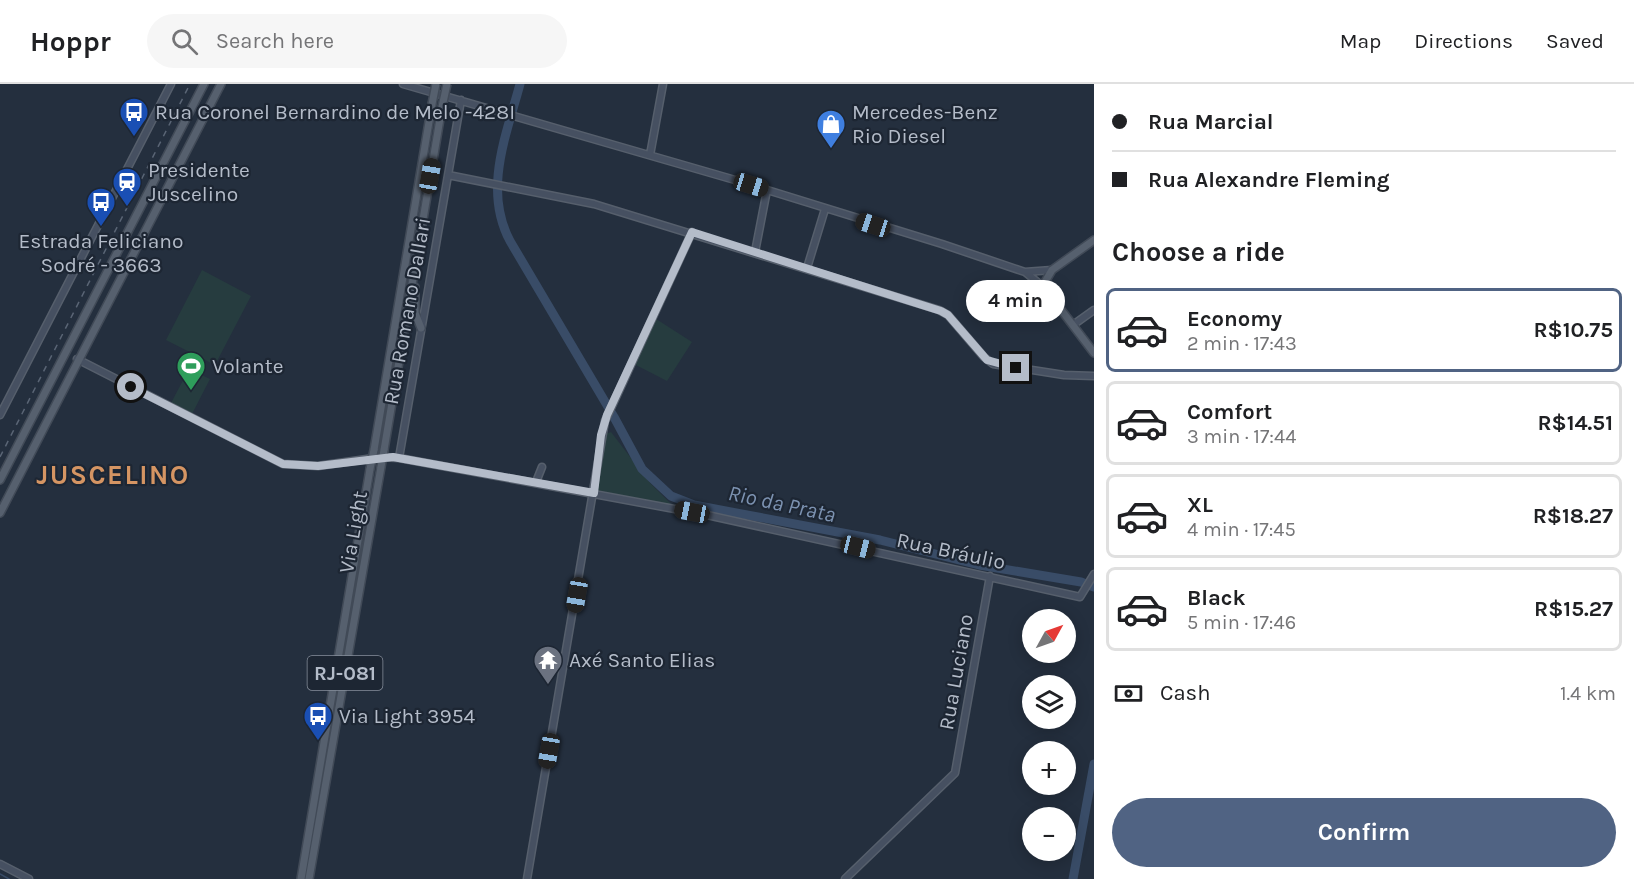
<!DOCTYPE html>
<meta charset="utf-8">
<style>
body{margin:0;font-family:Karla,sans-serif;background:#f6f6f6;color:#202124;height:100vh;display:flex;flex-direction:column;font-size:22px;white-space:nowrap}
*{box-sizing:border-box;margin:0}
p{font-size:20px;color:#757577}
.icon{flex:none;width:33px;height:33px;fill:none;stroke:currentColor;stroke-width:2;stroke-linecap:round;stroke-linejoin:round}
.map{position:relative;flex:1;overflow:hidden}
.details{display:flex;flex-direction:column;background:#fff;width:540px}
.details>*{flex:none}
.banner{display:grid;align-content:center;height:132px;padding:0 18px;background:#fff}
.needle{width:39px;rotate:50deg}
.fabs{position:absolute;left:1022px;top:525px;display:grid;gap:12px}
.fabs a{display:grid;place-items:center;width:54px;height:54px;border-radius:50%;background:#fff;box-shadow:0 3px 15px #0003;font-size:30px}
.end{position:absolute;width:27px;height:27px;margin:-14px;border:8px solid #b4bcc9;background:#111;box-shadow:0 0 0 3px #111}
.from{border-radius:50%}
.bubble{position:absolute;height:42px;border-radius:21px;background:#fff;box-shadow:0 3px 15px #0003;font-size:20px;font-weight:700;line-height:42px;text-align:center}
.car{position:absolute;width:18px;height:36px;margin:-18px -9px;border-radius:8px;box-shadow:0 0 4px 2px #0007;background:linear-gradient(#222 24%,#8ab4d8 0 40%,#222 0 76%,#8ab4d8 0 86%,#222 0)}
.banner b{display:flex;align-items:center;gap:21px;height:57px;font-size:22px}
.banner b+b{border-top:2px solid #e0e0e0}
.banner i{width:15px;height:15px;background:#202124}
ul{padding:0;list-style:none}
li{display:flex;align-items:center;gap:18px;height:84px;margin:0 12px 9px;padding:0 6px;border:3px solid #e0e0e0;border-radius:9px}
li div{flex:1}
li b{display:block;font-size:22px}
li em{font-style:normal;font-weight:700}
li.current{border-color:#506383}
li>.icon{width:54px;height:54px;stroke-width:1.5}
h2{padding:0 18px;font-size:27px;line-height:72px}
.pay{display:flex;align-items:center;gap:15px;height:66px;padding:0 18px;font-size:22px}
.pay p{margin-inline-start:auto}
.cta{display:flex;gap:12px;margin-top:auto;padding:12px 18px}
.cta a{flex:1;height:69px;border-radius:36px;background:#506383;color:#fff;font-size:24px;font-weight:700;line-height:69px;text-align:center}
header{display:flex;align-items:center;gap:36px;box-sizing:border-box;height:84px;padding:0 30px;background:#fff;border-bottom:2px solid #e0e0e0}
header strong{font-size:28px}
nav{display:flex;gap:33px;margin-inline-start:auto;font-size:21px}
.search{width:420px;height:54px;background:#f6f6f6;display:flex;align-items:center;gap:15px;box-sizing:border-box;padding:0 21px;border-radius:33px;color:#757577;font-size:22px}
main{display:flex;flex:1;min-height:0}
.map>svg:first-child{display:block}
</style>
<header>
<strong>Hoppr</strong>
<div class="search"><svg class="icon" aria-label="search" viewBox="0 0 24 24"><circle cx="10" cy="10" r="6"/><path d="M15 15l6 6"/></svg>Search here</div>
<nav><a>Map</a><a>Directions</a><a>Saved</a></nav>
</header>
<main>
<div class="map">
<svg width="1094" height="795" viewBox="0 0 1094 795">
<rect width="100%" height="100%" fill="#242f3e"/>
<path fill="#263c3f" d="M202,186L251,212L215,281L166,256Z
M653,233L692,258L667,297L632,279Z
M189,285L210,295L192,330L171,319Z
M611,348L650,399L674,423L597,406L603,351Z"/>
<g fill="none" stroke-linecap="round" stroke-linejoin="round">
<path stroke="#394c67" stroke-width="1.5" d="M0,790L9,795"/>
<path stroke="#394c67" stroke-width="9" d="M520,0C506,52 483,106 510,157L614,333L642,385L671,412L694,421L880,456L979,481L1081,498L1094,503
M1073,795L1094,680"/>
<g stroke="#565f6c" stroke-width="9">
<path id="secondary" d="M403,0L735,96L942,160L1025,188L1046,205
M650,71L663,0
M448,91L594,120L939,226L948,231L984,273L993,280L1064,291L1094,292
M755,168L767,106
M807,184L825,125
M1025,188L1052,186
M1073,241L1094,226
M77,275L283,380L318,382L381,373L399,374L707,431L1080,513L1094,490
M0,331L171,0
M399,374L461,16
M536,398L542,383
M0,780L29,795
M527,795L605,337L692,148
M845,795L955,689L990,492"/>
</g>
<g stroke="#414a57" stroke-width="10">
<path id="primary" d="M1094,156L1052,186L1045,198L1046,206L1094,269
M415,203V229L421,244
M374,366L432,20
M384,366L442,23
M0,396L204,0
M0,429L221,0
M301,795L370,385
M309,795L381,383"/>
</g>
<use href="#secondary" stroke="#465061" stroke-width="6"/>
<use href="#primary" stroke="#56606e" stroke-width="7"/>
<path stroke="#5a6575" stroke-width="1.5" stroke-dasharray="6 6" stroke-linecap="butt" d="M0,373L190,0"/>
<g stroke="#414a57" stroke-width="10" stroke-linecap="butt">
<path id="primary-bridge" d="M432,20L436,0
M442,23L447,0
M381,383L384,366
M370,385L374,366"/>
</g>
<use href="#primary-bridge" stroke="#56606e" stroke-width="7"/>
</g>
<g fill="none" stroke-linecap="round" stroke-linejoin="round">
<path stroke="#b4bcc9" stroke-width="8" d="M131,303L283,380L318,382L393,373L594,409L601,351L607,331L692,148L941,227L948,231L987,276L1016,284"/>
</g>
<defs>
<g id="bus-pin" transform="scale(1.5)"><path d="M0 17L-7.5 6A9.5 9.5 0 1 1 7.5 6Z" fill="#1a4fb4" stroke="#1d2633"/><path d="M-5-6H5V4H4V6H2V4H-2V6H-4V4H-5ZM-3.5-4V0h7V-4ZM-3.5 1.2v1.5H-2V1.2ZM2 1.2v1.5H3.5V1.2Z" fill="#fff"/></g>
<g id="shop-pin" transform="scale(1.5)"><path d="M0 17L-7.5 6A9.5 9.5 0 1 1 7.5 6Z" fill="#3f7fe0" stroke="#1d2633"/><path d="M-5-2.5h2.3a2.7 3.5 0 0 1 5.4 0H5L5.5 6h-11ZM-1.5-2.5h3a1.5 2.3 0 0 0-3 0Z" fill="#fff"/></g>
<g id="station-pin" transform="scale(1.5)"><path d="M0 17L-7.5 6A9.5 9.5 0 1 1 7.5 6Z" fill="#1a4fb4" stroke="#1d2633"/><path d="M-3-6H3Q5-6 5-4V2Q5 4 3 4L4.5 6H3L1.5 4h-3L-3 6H-4.5L-3 4Q-5 4-5 2V-4Q-5-6-3-6ZM-3.5-4v3h7v-3ZM-3.5 1v1.5H-2V1ZM2 1v1.5H3.5V1Z" fill="#fff"/></g>
<g id="stadium-pin" transform="scale(1.5)"><path d="M0 17L-7.5 6A9.5 9.5 0 1 1 7.5 6Z" fill="#2e9e5b" stroke="#1d2633"/><path d="M0-5a6.5 5 0 1 0 0 10a6.5 5 0 1 0 0-10ZM-3.5-1.8h7v3.6h-7Z" fill="#fff"/></g>
<g id="temple-pin" transform="scale(1.5)"><path d="M0 17L-7.5 6A9.5 9.5 0 1 1 7.5 6Z" fill="#6b7280" stroke="#1d2633"/><path d="M0-6L5-2H3V0L6.5 2.5H4V6H1.5V3h-3V6H-4V2.5H-6.5L-3 0V-2H-5Z" fill="#fff"/></g>
</defs>
<g fill-rule="evenodd">
<use href="#bus-pin" x="134" y="28"/>
<use href="#shop-pin" x="831" y="40"/>
<use href="#station-pin" x="127" y="98"/>
<use href="#bus-pin" x="101" y="118"/>
<use href="#stadium-pin" x="191" y="282"/>
<use href="#temple-pin" x="548" y="576"/>
<use href="#bus-pin" x="318" y="632"/>
</g>
<g text-anchor="middle" stroke-width="4.5" stroke-linejoin="round" paint-order="stroke">
<rect fill="#1d2633" stroke="#878f9c" stroke-width="1.5" x="307.5" y="572" width="75" height="34" rx="4.5"/>
<g font-size="20" font-weight="bold" fill="#b4bcc9">
<text x="345" y="596">RJ-081</text>
</g>
<g font-size="21" fill="#b4bcc9" stroke="#1d2633" text-anchor="start">
<text x="155" y="35">Rua Coronel Bernardino de Melo -428I</text>
<text x="852" y="35">Mercedes-Benz<tspan x="852" dy="24">Rio Diesel</tspan></text>
<text x="148" y="93">Presidente<tspan x="148" dy="24">Juscelino</tspan></text>
<text x="101" y="164" text-anchor="middle">Estrada Feliciano<tspan x="101" dy="24">Sodré - 3663</tspan></text>
<text x="212" y="289">Volante</text>
<text x="569" y="583">Axé Santo Elias</text>
<text x="339" y="639">Via Light 3954</text>
</g>
<g font-size="21" fill="#b4bcc9" stroke="#1d2633">
<text transform="translate(407 227) rotate(-80)" y="7">Rua Romano Dallari</text>
<text transform="translate(353 448) rotate(-80)" y="7">Via Light</text>
<text transform="translate(951 467) rotate(12)" y="7">Rua Bráulio</text>
<text transform="translate(956 588) rotate(-80)" y="7">Rua Luciano</text>
</g>
<g font-size="22" font-style="italic" fill="#7c92b1" stroke="#1d2633">
<text transform="translate(782 419) rotate(12)" y="8">Rio da Prata</text>
</g>
<g font-size="27" font-weight="bold" letter-spacing="1.5" fill="#d59563" stroke="#1d2633">
<text x="113" y="400">JUSCELINO</text>
</g>
</g>
</svg>
<div class="fabs">
<a><svg class="needle" viewBox="-14 -14 28 28"><path d="M0-13l5 13h-10z" fill="#e53935"/><path d="M0 13l5-13h-10z" fill="#757577"/></svg></a>
<a><svg class="icon" aria-label="layers" viewBox="0 0 24 24"><path d="M12 4l9 5-9 5-9-5zM3 14l9 5 9-5"/></svg></a>
<a>+</a>
<a>−</a>
</div>
<i class="end from" style="left:131px;top:303px"></i>
<i class="end" style="left:1016px;top:284px"></i>
<div class="bubble" style="left:966px;top:196px;width:99px">4 min</div>
<i class="car" style="left:430px;top:92px;rotate:10deg"></i>
<i class="car" style="left:751px;top:101px;rotate:107deg"></i>
<i class="car" style="left:873px;top:141px;rotate:288deg"></i>
<i class="car" style="left:692px;top:428px;rotate:281deg"></i>
<i class="car" style="left:858px;top:463px;rotate:104deg"></i>
<i class="car" style="left:577px;top:511px;rotate:190deg"></i>
<i class="car" style="left:549px;top:667px;rotate:190deg"></i>
</div>
<section class="details">
<div class="banner">
<b><i class="from"></i>Rua Marcial</b>
<b><i></i>Rua Alexandre Fleming</b>
</div>
<h2>Choose a ride</h2>
<ul>
<li class="current"><svg class="icon" aria-label="car" viewBox="0 0 24 24"><path d="M5 17H2v-5l4-1 3-4h7l3 4 3 1v5h-3M9 17h6M6 11h13"/><circle cx="7" cy="17" r="2"/><circle cx="17" cy="17" r="2"/></svg><div><b>Economy</b><p>2 min · 17:43</p></div><em>R$10.75</em></li>
<li><svg class="icon" aria-label="car" viewBox="0 0 24 24"><path d="M5 17H2v-5l4-1 3-4h7l3 4 3 1v5h-3M9 17h6M6 11h13"/><circle cx="7" cy="17" r="2"/><circle cx="17" cy="17" r="2"/></svg><div><b>Comfort</b><p>3 min · 17:44</p></div><em>R$14.51</em></li>
<li><svg class="icon" aria-label="car" viewBox="0 0 24 24"><path d="M5 17H2v-5l4-1 3-4h7l3 4 3 1v5h-3M9 17h6M6 11h13"/><circle cx="7" cy="17" r="2"/><circle cx="17" cy="17" r="2"/></svg><div><b>XL</b><p>4 min · 17:45</p></div><em>R$18.27</em></li>
<li><svg class="icon" aria-label="car" viewBox="0 0 24 24"><path d="M5 17H2v-5l4-1 3-4h7l3 4 3 1v5h-3M9 17h6M6 11h13"/><circle cx="7" cy="17" r="2"/><circle cx="17" cy="17" r="2"/></svg><div><b>Black</b><p>5 min · 17:46</p></div><em>R$15.27</em></li>
</ul>
<div class="pay"><svg class="icon" aria-label="cash" viewBox="0 0 24 24"><path d="M3 7h18v10H3z"/><circle cx="12" cy="12" r="2"/></svg>Cash<p>1.4 km</p></div>
<div class="cta"><a>Confirm</a></div>
</section>
</main>
